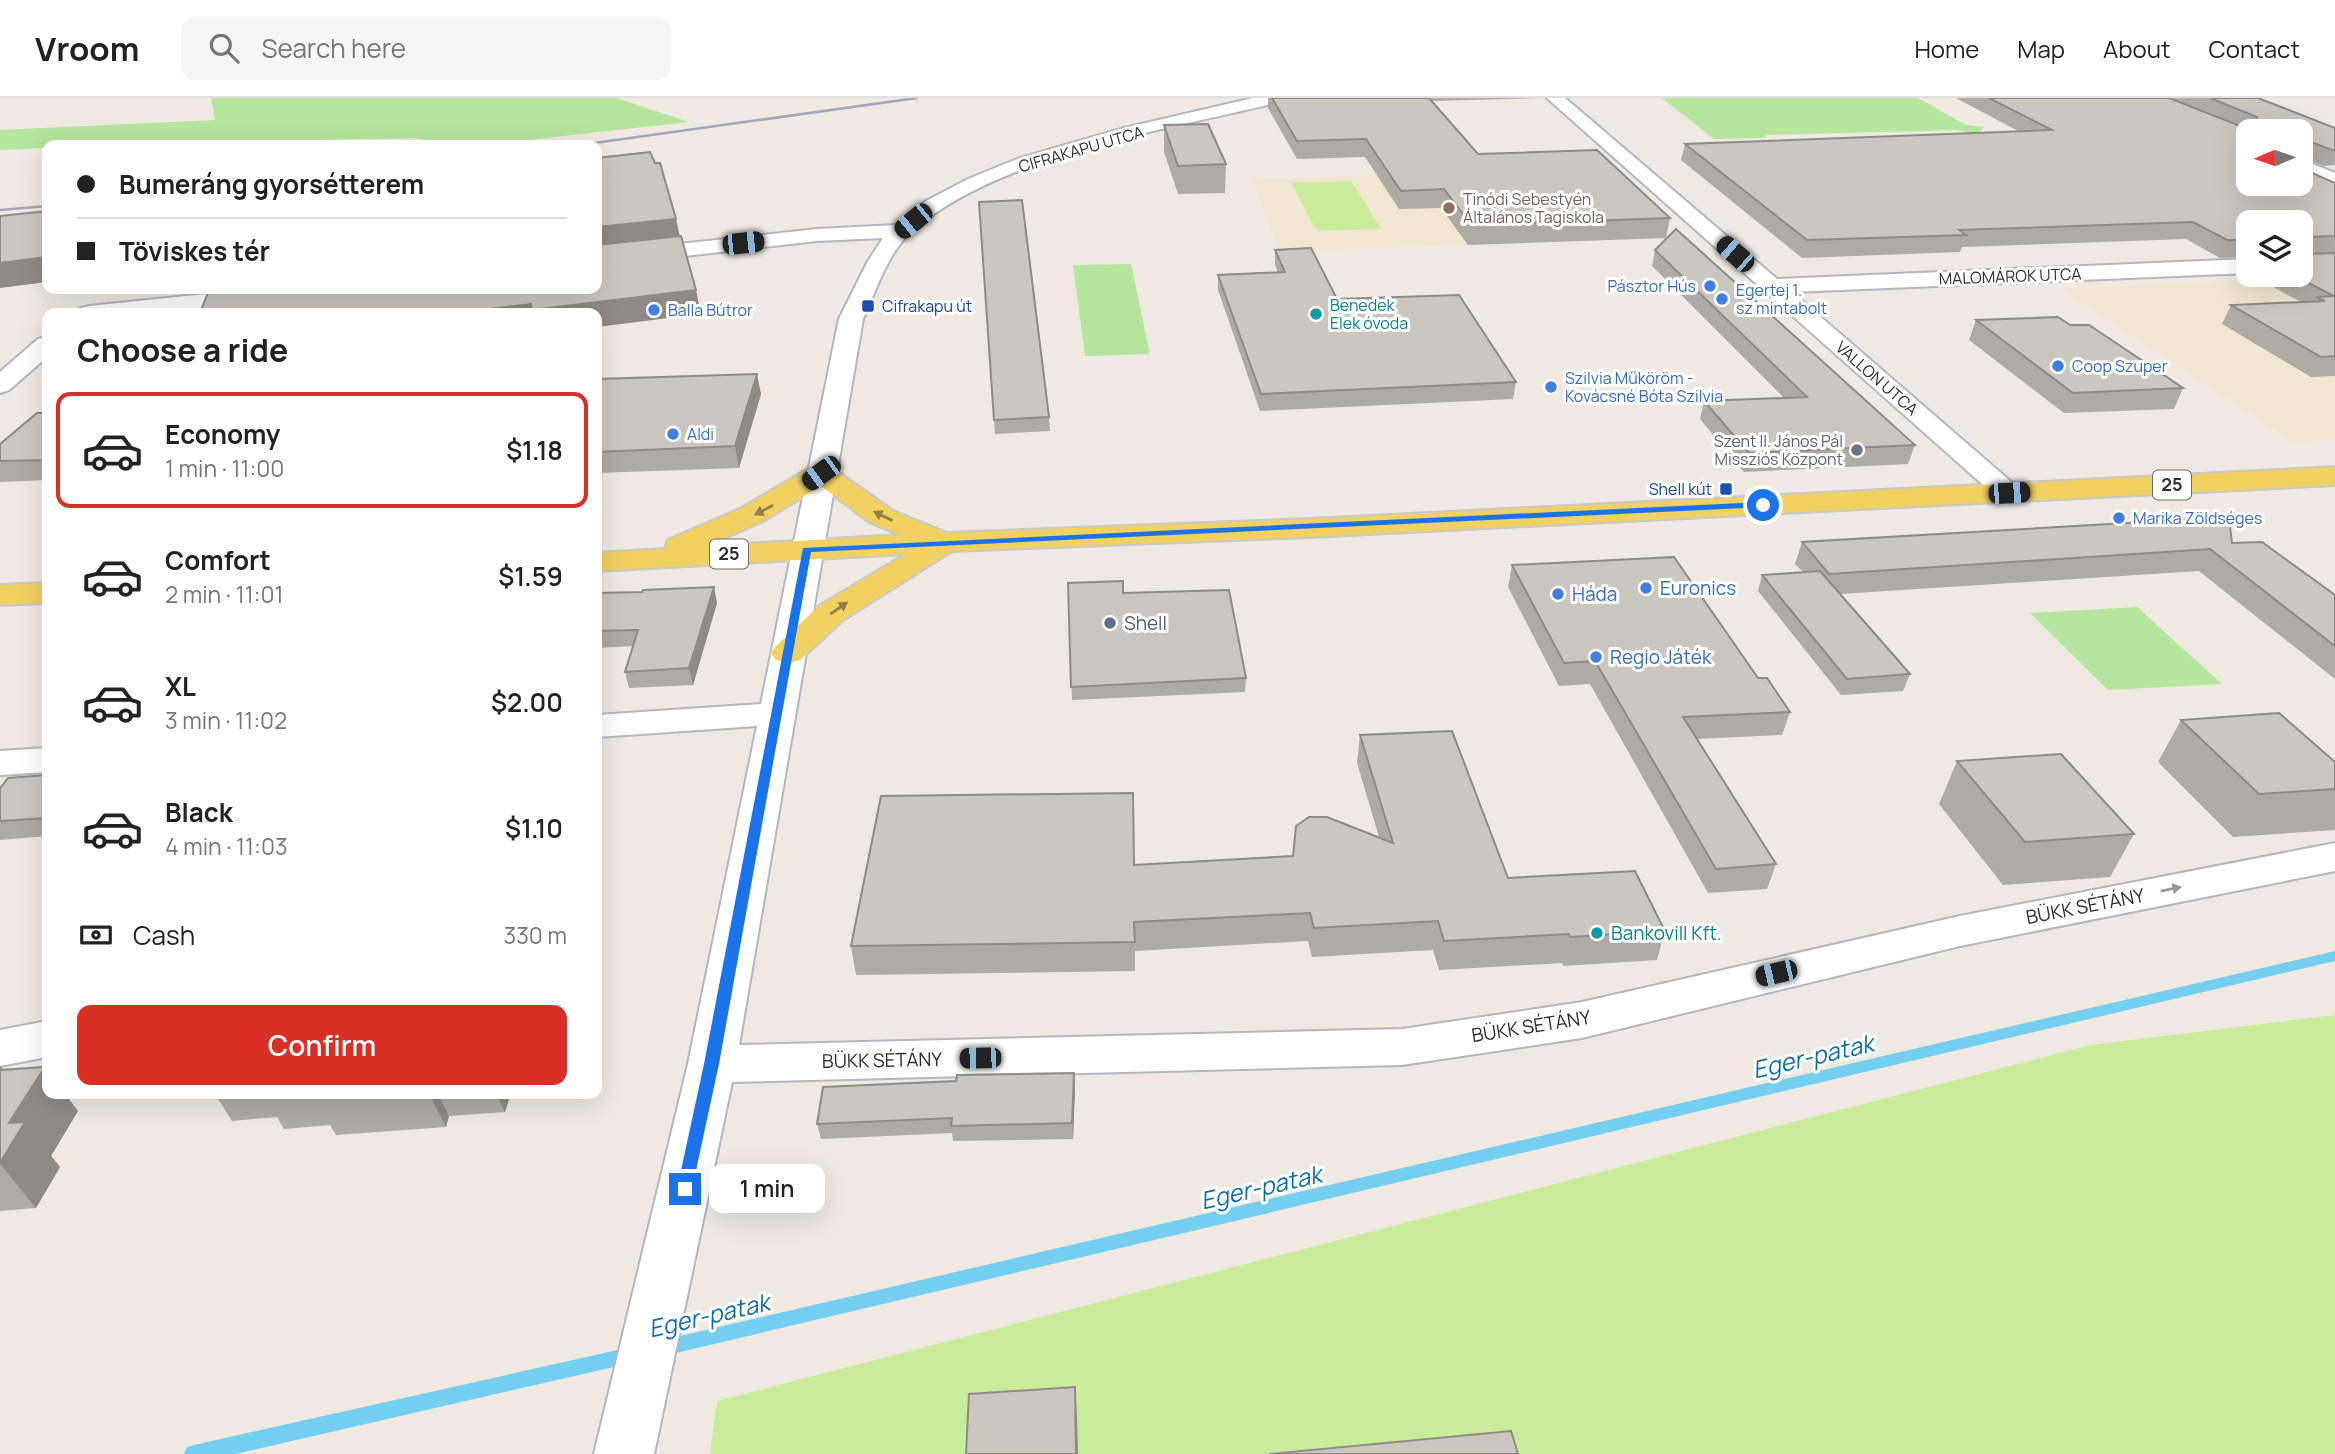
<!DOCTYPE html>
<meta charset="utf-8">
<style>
body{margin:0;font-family:Manrope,sans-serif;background:#f6f6f6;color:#222;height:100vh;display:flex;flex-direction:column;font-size:26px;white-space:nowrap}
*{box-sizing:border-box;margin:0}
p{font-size:23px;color:#767676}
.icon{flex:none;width:38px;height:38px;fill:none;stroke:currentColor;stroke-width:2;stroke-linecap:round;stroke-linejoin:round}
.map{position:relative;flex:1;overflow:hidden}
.panel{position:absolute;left:42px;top:210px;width:560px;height:791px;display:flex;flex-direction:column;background:#fff;border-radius:14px;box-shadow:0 7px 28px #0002}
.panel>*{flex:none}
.guide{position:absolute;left:42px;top:42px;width:560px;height:154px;border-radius:14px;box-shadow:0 7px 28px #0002;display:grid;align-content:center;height:154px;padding:0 35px;background:#fff}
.needle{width:46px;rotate:268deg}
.buttons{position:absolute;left:2236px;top:21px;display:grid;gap:14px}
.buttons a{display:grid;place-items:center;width:77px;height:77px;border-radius:14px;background:#fff;box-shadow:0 7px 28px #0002;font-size:35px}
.end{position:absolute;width:32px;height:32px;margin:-16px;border:9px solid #1a73e8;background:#fff;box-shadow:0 0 0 4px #fff}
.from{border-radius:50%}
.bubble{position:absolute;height:49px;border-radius:14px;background:#fff;box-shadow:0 7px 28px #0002;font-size:23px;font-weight:600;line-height:49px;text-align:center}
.car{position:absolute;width:21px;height:42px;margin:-21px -10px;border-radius:9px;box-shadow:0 0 5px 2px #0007;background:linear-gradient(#222 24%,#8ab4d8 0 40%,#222 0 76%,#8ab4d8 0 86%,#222 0)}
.guide b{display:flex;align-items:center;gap:24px;height:66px;font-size:26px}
.guide b+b{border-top:2px solid #e0e0e0}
.guide i{width:18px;height:18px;background:#222}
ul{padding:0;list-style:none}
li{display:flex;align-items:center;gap:21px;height:116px;margin:0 14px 10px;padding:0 21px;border:4px solid transparent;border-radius:14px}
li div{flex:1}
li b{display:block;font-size:26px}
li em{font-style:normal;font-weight:600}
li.selected{border-color:#d93025}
li>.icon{width:63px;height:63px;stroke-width:1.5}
h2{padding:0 35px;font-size:32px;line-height:84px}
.pay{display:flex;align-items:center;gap:18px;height:77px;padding:0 35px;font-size:26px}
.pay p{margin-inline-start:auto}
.action{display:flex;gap:14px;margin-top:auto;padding:14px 35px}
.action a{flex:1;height:80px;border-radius:14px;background:#d93025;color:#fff;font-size:28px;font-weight:600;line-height:80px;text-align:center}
header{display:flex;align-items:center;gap:42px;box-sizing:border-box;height:98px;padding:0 35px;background:#fff;border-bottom:2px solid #e0e0e0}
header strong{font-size:33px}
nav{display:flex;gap:38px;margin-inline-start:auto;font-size:24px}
.search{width:490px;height:63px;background:#f6f6f6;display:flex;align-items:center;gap:18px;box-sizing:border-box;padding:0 24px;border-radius:14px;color:#767676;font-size:26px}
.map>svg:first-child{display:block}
</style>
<header>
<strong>Vroom</strong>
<div class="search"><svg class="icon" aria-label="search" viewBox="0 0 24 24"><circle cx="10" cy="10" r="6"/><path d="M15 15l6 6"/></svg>Search here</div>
<nav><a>Home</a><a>Map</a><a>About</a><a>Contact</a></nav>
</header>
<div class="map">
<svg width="2335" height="1356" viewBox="0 0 2335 1356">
<rect width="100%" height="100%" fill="#efe9e1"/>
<path fill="#f0e6d1" d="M1594,70L1666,140L1279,153L1252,81Z
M2335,179V341L2293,344L2061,191Z"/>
<path fill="#b6e59e" d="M211,0H616L689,24L484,47H448L417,40L47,47V50L0,52V32L215,22Z
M1662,0H1918L1966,27L1984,29L1980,34L1972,36L1958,32L1765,37L1767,40L1714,41Z
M1131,166L1150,256L1085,258L1073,167Z
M2137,509L2222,586L2108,592L2030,515Z"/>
<path fill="#c9ec9a" d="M1351,83L1381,131L1317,133L1291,85Z
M2335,917V1356H710L717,1303L2091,947Z"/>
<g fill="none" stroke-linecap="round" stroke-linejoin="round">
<path fill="#75cff0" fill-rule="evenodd" d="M2335,853V863L663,1258L657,1256L654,1250L657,1244L663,1242Z
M631,1249L637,1251L640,1257L637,1263L631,1265L235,1356H184L187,1349L194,1347Z"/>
<g stroke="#b4b7c1" stroke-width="4">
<path id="street" d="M1253,0H1282L1280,4C1170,31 991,58 908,137C886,159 876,193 863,221L739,947L1402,931L1582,904L1960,818L2335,745V773L1960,848L1582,940L1402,967L732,984L654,1356H594L688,966L757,628L597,639V617L761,606L839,221L868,163L883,140L817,143L597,168V155L817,131L896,127L926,103L968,81L1017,61L1124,30Z
M1547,0H1565L1777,181L2249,161V175L1792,194L2024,395L2019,401L2009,404L1999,401Z
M2301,61L2335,75V88L2301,74Z
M254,191H328L325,196L317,198L153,215H77L81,210L89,208Z
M47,239V259L9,292L0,295V274L38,241Z
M47,650V674L0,677V653Z
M47,923V959L0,968V932Z"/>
</g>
<g stroke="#c9c9c9" stroke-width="4">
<path id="primary" d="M821,366L831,369L893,413L947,435L1311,421L2335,369V387L1311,439L952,453L843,522L800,562L788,565L776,562L771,555L776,548L819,508L906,456L597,473V455L665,451L668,442L742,410L811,369ZM821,388L871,425L901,437L707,448L763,423Z
M47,485V505L0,507V487Z"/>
</g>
<use href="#street" fill="#fff" fill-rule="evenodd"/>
<use href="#primary" fill="#f2d163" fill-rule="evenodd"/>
<path stroke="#a3a6b8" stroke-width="2.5" d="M580,47L917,0
M0,112L47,108"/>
</g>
<path fill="#afaba4" d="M1268,0H1545L1432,3L1478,56L1670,120L1666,140L1468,147L1441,110L1399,111L1365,59L1297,61L1268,10Z
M1956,0H2258L2335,30V67L2324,68L2303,59L2301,63V33H2249V86L2335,85V278L2311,279L2222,226L2231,207L2301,204L2251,177H2301L2249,124V159L2220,160L2186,141L1962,149L1960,154L1802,160L1681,62L1685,46L2020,34Z
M1164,27L1226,66L1225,95L1178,96L1164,54Z
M979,104L1049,319L1050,333L995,336Z
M1275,152L1337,201L1516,284L1513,301L1260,313L1218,192V177L1278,175L1275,166Z
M1655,152L1915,347L1908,366L1744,374L1700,321L1704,303L1784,300L1652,168Z
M1976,222L2070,227L2183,290L2174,311L2064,315L1969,242Z
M597,281L761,296L739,370L597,375Z
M47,315V382L0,384V346Z
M1802,444L2232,445L2335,497V581L2199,473L1840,496L1910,576L1903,593L1841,597L1758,493L1762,477L1803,474L1795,466Z
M1512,467L1758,580L1790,614L1782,637L1697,641L1776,766L1767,791L1708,795L1590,586L1559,588L1508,489Z
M1068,485L1246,580L1245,594L1072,602Z
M597,495L717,505L693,587L629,590L625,574L633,548L597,550Z
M2181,622L2335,664V732L2233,739L2158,664Z
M1360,637L1508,780L1665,833L1657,862L1563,868L1562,865L1439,872L1433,852L1312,859L1308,843L1135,853V873L856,877L851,848L1134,767L1293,758L1379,739L1357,665Z
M1957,663L2134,736L2110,779L2003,787L1939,706Z
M47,677V738L0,742V689Z
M0,968L3,971L45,969L47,971V996H65L78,1013L51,1058L60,1069L36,1110L0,1113Z
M1074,975L1075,990L1073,1041L953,1043L952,1035L821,1041L817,1026L956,983Z
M215,996H578L509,1001L505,1014L449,1018L446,1029L336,1037L330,1027L284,1031L277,1019L232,1023Z"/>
<path fill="#8e8b86" d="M676,121L681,143L597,152V129Z
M47,159V184L0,190V165Z
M696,192L701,216L597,229V215H459L531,206Z
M757,276L761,296L739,370L735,348Z
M714,489L717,505L693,587L689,570Z
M0,968L25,1000L45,969L47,971V996H65L78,1013L51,1058L60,1069L36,1110L0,1066L9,1025L0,991Z
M1074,975L1075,990L1073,1041L1072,1025Z
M429,996H438L449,1018L446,1029Z
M496,996H506L509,1001L505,1014Z
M1075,1289L1077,1319L1078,1356H1076Z"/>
<path fill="#cbc7bf" stroke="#8e8b86" stroke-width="2" d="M1272,0H1429L1478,56L1597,52L1670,120L1471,127L1444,91L1401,93L1366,41L1297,43Z
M1989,0H2169L2253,33H2249V86H2301V70L2335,85V138L2308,139V156L2335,155V258L2321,259L2231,207L2325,203L2316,199L2334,198L2293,177H2301V124H2249V142H2227L2193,124L1959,132L1966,137L1807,142L1685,46L2052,32Z
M2210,0H2258L2335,30V52H2332L2309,43L2306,45V53H2301V33H2258L2257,19Z
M1208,26L1226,66L1178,68L1164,27Z
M650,54L655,65H660L676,121L597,129V60Z
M1022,102L1049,319L994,322L979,104Z
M47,113V159L0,165V118Z
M1676,131L1915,347L1749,355L1704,303L1807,299L1655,152Z
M681,138L696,192L532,212L531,206L459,215H200L209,192L221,191H597V147Z
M1311,150L1337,201L1459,197L1516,284L1261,296L1218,177L1285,174L1275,152Z
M2058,219L2070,227H2089L2183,290L2073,295L1976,222Z
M757,276L735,348L597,354V281Z
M37,315H47V362L0,363V346Z
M2229,419L2232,445L2262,444L2335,497V548L2210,451L1829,476L1802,444Z
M1674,459L1758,580H1767L1790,614L1683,619L1776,766L1716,771L1595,563L1564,565L1512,467Z
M1820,473L1910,576L1847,581L1762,477Z
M1123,483V495L1229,492L1246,580L1071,589L1068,485Z
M714,489L689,570L625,574L638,532L597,533V495L642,494L643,492Z
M2279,615L2335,664V691L2259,696L2181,622Z
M1452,633L1508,780L1635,773L1665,833L1570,839L1569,836L1444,843L1438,823L1314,830L1310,815L1134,824L1135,844L851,848L881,698L1133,695L1134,767L1293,758L1296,728L1309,719H1327L1393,745L1360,637Z
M2061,656L2134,736L2025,744L1957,663Z
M47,677V720L0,723V689H1L8,680Z
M45,969L9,1025L25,1024L0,1065V972Z
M1074,975L1072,1025L951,1028L952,1020L817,1026L823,989L956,983L957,977Z
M1075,1289L1076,1356H966L969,1296Z
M1511,1333L1518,1356H1269Z"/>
<defs><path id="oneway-solid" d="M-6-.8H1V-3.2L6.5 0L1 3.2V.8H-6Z" transform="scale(1.75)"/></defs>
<g fill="#908048">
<use href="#oneway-solid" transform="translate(764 412) rotate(153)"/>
<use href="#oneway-solid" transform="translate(883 418) rotate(-154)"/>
<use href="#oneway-solid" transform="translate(839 510) rotate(-35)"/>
</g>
<use fill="#969696" href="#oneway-solid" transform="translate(2171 791) rotate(-11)"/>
<path fill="#1a73e8" d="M1763,404L1768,407L1766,409L811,454L719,966L692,1091L690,1095H679L677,1091L704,966L803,450Z"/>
<circle fill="#8d6e63" stroke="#fff" stroke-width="2.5" cx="1449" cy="110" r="7"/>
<g fill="#3f7fe0" stroke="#fff" stroke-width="2.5">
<circle cx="1710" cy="188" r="7"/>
<circle cx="1722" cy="201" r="7"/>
<circle cx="654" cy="212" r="7"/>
<circle cx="2058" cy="268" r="7"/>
<circle cx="1551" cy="289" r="7"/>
<circle cx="673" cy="336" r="7"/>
<circle cx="2119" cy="420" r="7"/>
<circle cx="1646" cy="490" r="7"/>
<circle cx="1558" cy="496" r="7"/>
<circle cx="1596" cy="559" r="7"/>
</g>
<g fill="#1a4fb4" stroke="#fff" stroke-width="2.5">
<rect x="861" y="201" width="14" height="14" rx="3.5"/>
<rect x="1719" y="384" width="14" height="14" rx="3.5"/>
</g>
<g fill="#0f9aa8" stroke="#fff" stroke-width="2.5">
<circle cx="1316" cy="216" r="7"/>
<circle cx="1597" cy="835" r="7"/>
</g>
<circle fill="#6b7280" stroke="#fff" stroke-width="2.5" cx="1857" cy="352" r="7"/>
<circle fill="#5c6f8a" stroke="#fff" stroke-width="2.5" cx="1110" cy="525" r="7"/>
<g text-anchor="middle" stroke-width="6" stroke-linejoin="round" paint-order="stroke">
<g font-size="16" fill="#2e2e2e" stroke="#fff">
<text transform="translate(1081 51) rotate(-16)" y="6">CIFRAKAPU UTCA</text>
<text transform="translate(2010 178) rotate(-2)" y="6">MALOMÁROK UTCA</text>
<text transform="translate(1877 280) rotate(41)" y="6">VALLON UTCA</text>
</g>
<g font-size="16" fill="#785e54" stroke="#fff" text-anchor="start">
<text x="1463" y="107">Tinódi Sebestyén<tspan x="1463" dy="18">Általános Tagiskola</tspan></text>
</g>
<g font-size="16" fill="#366cbe" stroke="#fff" text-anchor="start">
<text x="1696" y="194" text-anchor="end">Pásztor Hús</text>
<text x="1736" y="198">Egertej 1.<tspan x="1736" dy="18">sz mintabolt</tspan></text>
<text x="668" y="218">Balla Bútror</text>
<text x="2072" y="274">Coop Szuper</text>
<text x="1565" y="286">Szilvia Műköröm -<tspan x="1565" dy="18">Kovácsné Bóta Szilvia</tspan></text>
<text x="687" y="342">Aldi</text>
<text x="2133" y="426">Marika Zöldséges</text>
</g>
<g font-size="16" fill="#0d838f" stroke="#fff" text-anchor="start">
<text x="1330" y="213">Benedek<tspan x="1330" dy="18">Elek óvoda</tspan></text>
</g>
<g font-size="16" fill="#164399" stroke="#fff" text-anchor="start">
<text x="882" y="214">Cifrakapu út</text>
<text x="1712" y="397" text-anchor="end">Shell kút</text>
</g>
<g font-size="16" fill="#5b616d" stroke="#fff" text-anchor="end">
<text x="1843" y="349">Szent II. János Pál<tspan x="1843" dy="18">Missziós Központ</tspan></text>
</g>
<g fill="#fff" stroke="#6d6d6d" stroke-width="2">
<rect x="2153" y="372.5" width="38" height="29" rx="5"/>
<rect x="710" y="441.5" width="38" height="29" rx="5"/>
</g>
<g font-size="18" font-weight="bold" fill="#2e2e2e">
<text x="2172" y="393">25</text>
<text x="729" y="462">25</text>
</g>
<g font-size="19" fill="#366cbe" stroke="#fff" text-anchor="start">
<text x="1660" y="497">Euronics</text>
<text x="1572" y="503">Háda</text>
<text x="1610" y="566">Regio Játék</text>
</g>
<g font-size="19" fill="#4e5e75" stroke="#fff" text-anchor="start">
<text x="1124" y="532">Shell</text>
</g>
<g font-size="19" fill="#2e2e2e" stroke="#fff">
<text transform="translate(2085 808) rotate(-11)" y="7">BÜKK SÉTÁNY</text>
<text transform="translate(1531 928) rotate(-9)" y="7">BÜKK SÉTÁNY</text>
<text transform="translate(882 962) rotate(-1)" y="7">BÜKK SÉTÁNY</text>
</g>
<g font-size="19" fill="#0d838f" stroke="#fff" text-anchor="start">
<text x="1611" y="842">Bankovill Kft.</text>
</g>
<g font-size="24" font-style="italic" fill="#0d6fa3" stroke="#fff">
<text transform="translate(1813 959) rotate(-13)" y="8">Eger-patak</text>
<text transform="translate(1261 1090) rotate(-13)" y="8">Eger-patak</text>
<text transform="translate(709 1218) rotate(-13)" y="8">Eger-patak</text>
</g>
</g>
</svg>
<div class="buttons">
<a><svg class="needle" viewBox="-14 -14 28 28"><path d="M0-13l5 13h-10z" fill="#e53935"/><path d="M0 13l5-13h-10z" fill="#767676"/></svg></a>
<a><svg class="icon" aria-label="layers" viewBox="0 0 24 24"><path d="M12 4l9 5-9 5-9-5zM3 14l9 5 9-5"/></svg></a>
</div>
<i class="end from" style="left:1763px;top:407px"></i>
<i class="end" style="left:685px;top:1091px"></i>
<div class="bubble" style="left:709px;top:1066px;width:116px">1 min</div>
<i class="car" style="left:913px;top:123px;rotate:231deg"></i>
<i class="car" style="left:743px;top:145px;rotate:84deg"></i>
<i class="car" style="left:1735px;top:156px;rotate:311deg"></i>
<i class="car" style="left:821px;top:375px;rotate:234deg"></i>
<i class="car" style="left:2009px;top:395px;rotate:87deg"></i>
<i class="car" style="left:1776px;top:875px;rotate:257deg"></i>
<i class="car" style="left:980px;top:960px;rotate:269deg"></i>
<div class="guide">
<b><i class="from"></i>Bumeráng gyorsétterem</b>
<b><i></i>Töviskes tér</b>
</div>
<section class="panel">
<h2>Choose a ride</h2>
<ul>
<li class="selected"><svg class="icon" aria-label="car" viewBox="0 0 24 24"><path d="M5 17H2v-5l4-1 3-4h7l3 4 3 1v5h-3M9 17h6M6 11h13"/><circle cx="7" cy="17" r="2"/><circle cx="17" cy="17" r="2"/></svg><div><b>Economy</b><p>1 min · 11:00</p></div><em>$1.18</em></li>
<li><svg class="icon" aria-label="car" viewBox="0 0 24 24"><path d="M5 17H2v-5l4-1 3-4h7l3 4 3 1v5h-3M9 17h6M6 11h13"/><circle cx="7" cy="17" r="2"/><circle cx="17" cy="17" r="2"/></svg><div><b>Comfort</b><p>2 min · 11:01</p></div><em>$1.59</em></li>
<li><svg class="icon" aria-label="car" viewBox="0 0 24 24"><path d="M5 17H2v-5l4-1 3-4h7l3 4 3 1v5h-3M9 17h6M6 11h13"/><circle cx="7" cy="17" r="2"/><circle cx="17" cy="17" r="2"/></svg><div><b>XL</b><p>3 min · 11:02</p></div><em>$2.00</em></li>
<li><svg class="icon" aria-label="car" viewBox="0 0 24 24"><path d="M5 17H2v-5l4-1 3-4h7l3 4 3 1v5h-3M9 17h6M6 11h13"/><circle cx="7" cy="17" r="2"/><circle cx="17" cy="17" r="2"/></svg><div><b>Black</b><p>4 min · 11:03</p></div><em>$1.10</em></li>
</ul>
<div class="pay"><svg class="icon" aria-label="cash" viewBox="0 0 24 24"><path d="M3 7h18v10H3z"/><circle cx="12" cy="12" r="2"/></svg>Cash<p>330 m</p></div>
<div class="action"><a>Confirm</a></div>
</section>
</div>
